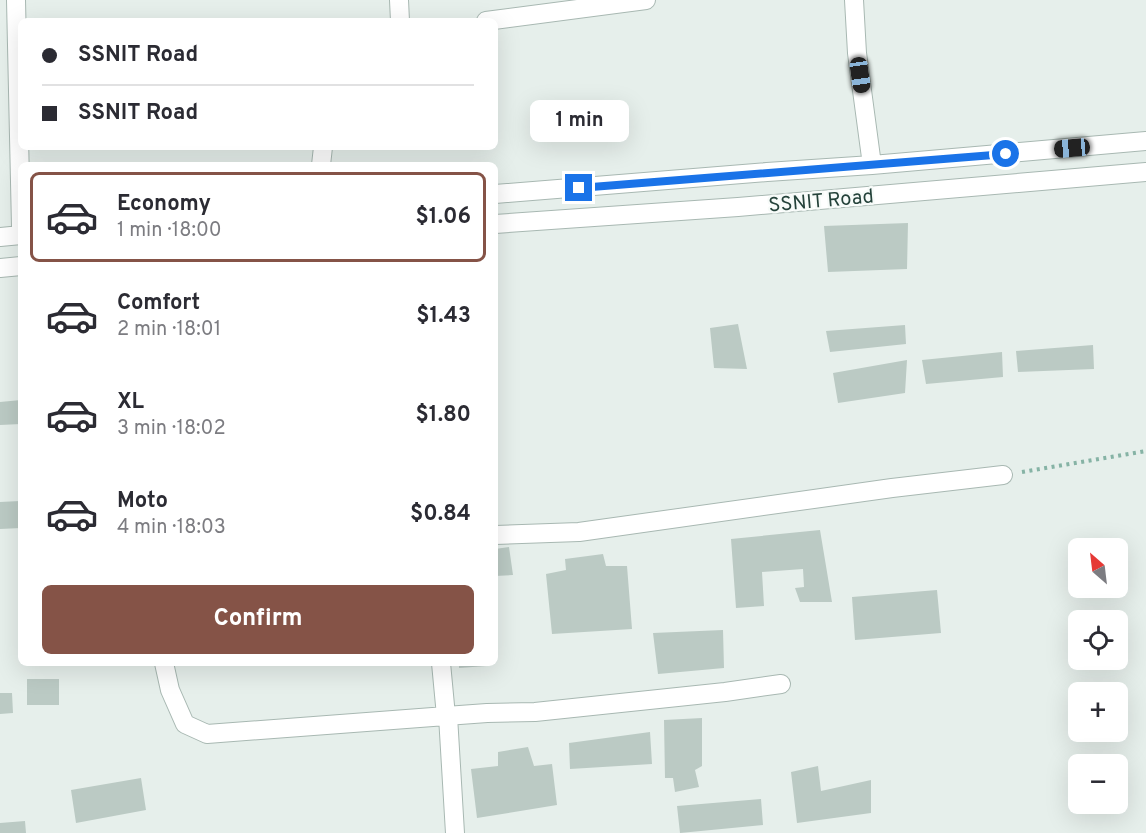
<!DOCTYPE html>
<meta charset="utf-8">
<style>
body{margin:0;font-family:Overpass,sans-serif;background:#f7f7f7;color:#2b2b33;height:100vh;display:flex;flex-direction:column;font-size:22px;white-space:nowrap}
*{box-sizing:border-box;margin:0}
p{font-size:20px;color:#7c7c81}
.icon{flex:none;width:33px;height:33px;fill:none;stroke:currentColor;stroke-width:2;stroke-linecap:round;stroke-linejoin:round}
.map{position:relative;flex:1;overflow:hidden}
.details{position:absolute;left:18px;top:162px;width:480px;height:504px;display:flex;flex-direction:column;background:#fff;border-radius:9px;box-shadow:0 6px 24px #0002}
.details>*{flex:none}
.hud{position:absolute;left:18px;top:18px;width:480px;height:132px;border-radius:9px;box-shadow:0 6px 24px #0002;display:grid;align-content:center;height:132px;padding:0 24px;background:#fff}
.needle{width:39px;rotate:332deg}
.fabs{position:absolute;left:1068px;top:538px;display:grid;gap:12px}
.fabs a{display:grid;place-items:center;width:60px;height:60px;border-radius:9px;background:#fff;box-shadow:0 6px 24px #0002;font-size:30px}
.end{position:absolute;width:27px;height:27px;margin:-14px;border:8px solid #1a73e8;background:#fff;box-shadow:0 0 0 3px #fff}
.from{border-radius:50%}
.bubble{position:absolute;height:42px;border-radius:9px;background:#fff;box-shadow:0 6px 24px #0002;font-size:20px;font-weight:700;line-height:42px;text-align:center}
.car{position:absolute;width:18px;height:36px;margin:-18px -9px;border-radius:8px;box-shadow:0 0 4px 2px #0007;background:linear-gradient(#222 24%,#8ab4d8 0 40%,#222 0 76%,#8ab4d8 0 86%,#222 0)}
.hud b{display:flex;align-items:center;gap:21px;height:57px;font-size:22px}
.hud b+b{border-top:2px solid #e1e1e2}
.hud i{width:15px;height:15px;background:#2b2b33}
ul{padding:10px 0 0;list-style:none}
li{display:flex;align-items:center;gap:18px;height:90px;margin:0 12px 9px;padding:0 12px;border:3px solid transparent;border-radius:9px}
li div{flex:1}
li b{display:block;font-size:22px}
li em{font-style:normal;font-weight:700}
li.current{border-color:#855347}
li>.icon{width:54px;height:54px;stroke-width:1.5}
.cta{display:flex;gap:12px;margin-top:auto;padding:12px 24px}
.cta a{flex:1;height:69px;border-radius:9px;background:#855347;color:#fff;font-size:24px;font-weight:700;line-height:69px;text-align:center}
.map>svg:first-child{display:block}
</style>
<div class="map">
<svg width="1146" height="833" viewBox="0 0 1146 833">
<rect width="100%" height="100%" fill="#e6efeb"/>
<path fill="#bbcac4" d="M908,223L907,269L828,272L824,226Z
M738,324L747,369L714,368L710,328Z
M905,325L906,344L830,352L826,331Z
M1093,345L1094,369L1018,372L1016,351Z
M1002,352L1003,377L926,384L922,360Z
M907,360L905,393L838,403L833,373Z
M21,400V424L0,425V402Z
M20,501L21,528L0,529V502Z
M820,530L832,602H800L795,588L804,587L803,569L762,572L764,606L736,608L731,539Z
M509,547L513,575L495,576V549Z
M603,554L606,566H627L632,629L552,634L546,574L566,570L565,559Z
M937,590L941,633L855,640L852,597Z
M723,630L724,668L658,674L653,633Z
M459,663H485L486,666L459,668Z
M27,679H59V705H27Z
M0,693H12L13,713L0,714Z
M702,718V766L695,770L699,787L675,792L673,778H665L664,720Z
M650,732L652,764L570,769L569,743Z
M528,747L534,766L552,764L557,805L477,818L471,769L498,766V752Z
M818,766L821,791L871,780V813L797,823L791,772Z
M141,778L146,810L76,823L71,790Z
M761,799L763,825L680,833L677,806Z
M25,821L26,833H0V823Z"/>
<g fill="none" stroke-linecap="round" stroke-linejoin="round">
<g stroke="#a8b8b2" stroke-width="20">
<path id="minor" d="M16,0L21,227
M399,0L400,21
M854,0L857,53L872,165
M486,21L646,0
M321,165L323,147
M495,194L767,172L872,165L1146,141
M495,224L738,207L1146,172
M0,237L21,235
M0,268L21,266
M495,535L579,532L892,488L1003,475
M164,663L170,690L185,724L207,734L446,716
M441,663L446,716L487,713L535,712L725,692L781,684
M448,716L455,833"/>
</g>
<path stroke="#86b3a5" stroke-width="4" stroke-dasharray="3 4.5" stroke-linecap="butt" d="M1022,472L1146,451"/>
<use href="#minor" stroke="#fff" stroke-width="18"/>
</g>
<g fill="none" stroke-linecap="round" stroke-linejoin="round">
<path stroke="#1a73e8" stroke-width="8" d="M579,188L1006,154"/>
</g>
<g text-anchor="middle" stroke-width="4.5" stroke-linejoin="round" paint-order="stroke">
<g font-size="20" fill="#24423a" stroke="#f7fbf9">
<text transform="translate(821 200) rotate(-5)" y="7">SSNIT Road</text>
</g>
</g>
</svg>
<div class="fabs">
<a><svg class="needle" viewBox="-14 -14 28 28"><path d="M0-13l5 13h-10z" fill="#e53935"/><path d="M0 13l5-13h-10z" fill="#7c7c81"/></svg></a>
<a><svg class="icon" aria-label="locate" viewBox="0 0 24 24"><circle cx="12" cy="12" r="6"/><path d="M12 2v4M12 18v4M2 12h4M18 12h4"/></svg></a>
<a>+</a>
<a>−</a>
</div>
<i class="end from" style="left:1006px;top:154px"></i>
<i class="end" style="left:579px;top:188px"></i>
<div class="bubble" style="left:530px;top:100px;width:99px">1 min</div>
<i class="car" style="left:860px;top:75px;rotate:172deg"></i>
<i class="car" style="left:1072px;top:148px;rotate:265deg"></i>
<div class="hud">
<b><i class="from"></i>SSNIT Road</b>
<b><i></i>SSNIT Road</b>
</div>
<section class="details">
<ul>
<li class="current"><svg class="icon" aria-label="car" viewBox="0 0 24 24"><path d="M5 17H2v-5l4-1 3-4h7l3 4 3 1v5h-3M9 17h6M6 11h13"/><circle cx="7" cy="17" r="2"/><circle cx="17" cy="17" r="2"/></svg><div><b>Economy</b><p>1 min · 18:00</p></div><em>$1.06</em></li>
<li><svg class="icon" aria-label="car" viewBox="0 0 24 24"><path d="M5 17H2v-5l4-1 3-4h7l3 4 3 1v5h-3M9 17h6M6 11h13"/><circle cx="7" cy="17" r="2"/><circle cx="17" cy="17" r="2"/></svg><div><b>Comfort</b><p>2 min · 18:01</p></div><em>$1.43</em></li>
<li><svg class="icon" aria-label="car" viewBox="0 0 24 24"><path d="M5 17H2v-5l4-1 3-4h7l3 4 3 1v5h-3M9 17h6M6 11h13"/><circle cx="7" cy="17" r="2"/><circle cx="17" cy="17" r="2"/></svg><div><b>XL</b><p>3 min · 18:02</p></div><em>$1.80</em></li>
<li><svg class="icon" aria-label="car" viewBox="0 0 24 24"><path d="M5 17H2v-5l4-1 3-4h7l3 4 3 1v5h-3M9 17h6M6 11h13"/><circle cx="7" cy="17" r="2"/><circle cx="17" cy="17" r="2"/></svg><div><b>Moto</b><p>4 min · 18:03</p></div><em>$0.84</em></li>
</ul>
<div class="cta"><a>Confirm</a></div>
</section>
</div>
